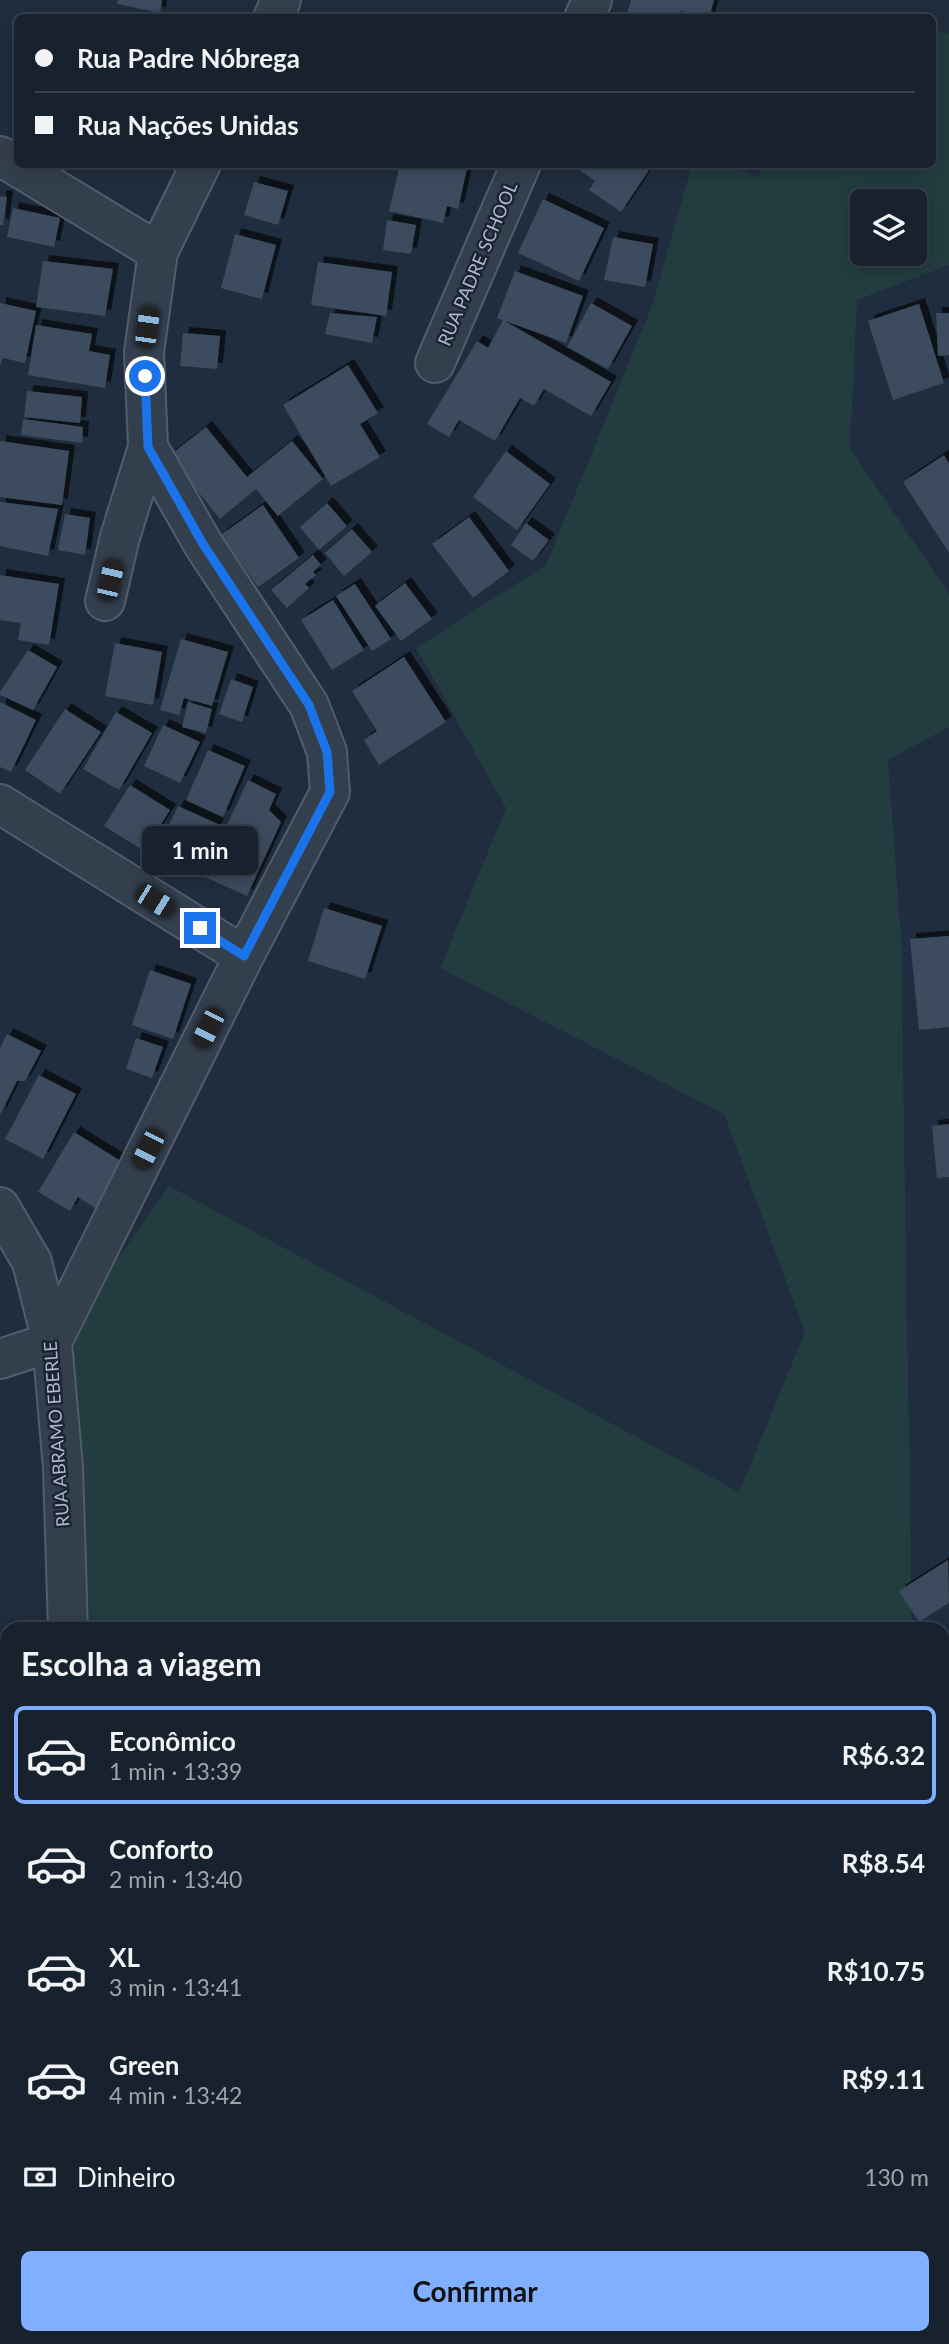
<!DOCTYPE html>
<html lang="pt">
<meta charset="utf-8">
<style>
body{margin:0;font-family:Lato,sans-serif;background:#252f3a;color:#f1f3f6;height:100vh;display:flex;flex-direction:column;font-size:26px;white-space:nowrap}
*{box-sizing:border-box;margin:0}
p{font-size:23px;color:#9fa4aa}
.icon{flex:none;width:38px;height:38px;fill:none;stroke:currentColor;stroke-width:2;stroke-linecap:round;stroke-linejoin:round}
.map{position:relative;flex:1;overflow:hidden}
.details{position:absolute;left:0px;top:1622px;width:950px;height:723px;display:flex;flex-direction:column;background:#18222e;border-radius:21px 21px 0 0;box-shadow:0 4px 18px #0003,0 0 0 2px #363f4a}
.details>*{flex:none}
.banner{position:absolute;left:14px;top:14px;width:922px;height:154px;border-radius:10px;box-shadow:0 4px 18px #0003,0 0 0 2px #363f4a;display:grid;align-content:center;height:154px;padding:0 21px;background:#18222e}
.buttons{position:absolute;left:850px;top:189px;display:grid;gap:14px}
.buttons a{display:grid;place-items:center;width:77px;height:77px;border-radius:10px;background:#18222e;box-shadow:0 4px 18px #0003,0 0 0 2px #363f4a;font-size:35px}
.end{position:absolute;width:32px;height:32px;margin:-16px;border:9px solid #1a73e8;background:#fff;box-shadow:0 0 0 4px #fff}
.from{border-radius:50%}
.bubble{position:absolute;height:49px;border-radius:10px;background:#18222e;box-shadow:0 4px 18px #0003,0 0 0 2px #363f4a;font-size:23px;font-weight:700;line-height:49px;text-align:center}
.car{position:absolute;width:21px;height:42px;margin:-21px -10px;border-radius:9px;box-shadow:0 0 5px 2px #0007;background:linear-gradient(#222 24%,#8ab4d8 0 40%,#222 0 76%,#8ab4d8 0 86%,#222 0)}
.banner b{display:flex;align-items:center;gap:24px;height:66px;font-size:26px}
.banner b+b{border-top:2px solid #363f4a}
.banner i{width:18px;height:18px;background:#f1f3f6}
ul{padding:0;list-style:none}
li{display:flex;align-items:center;gap:21px;height:98px;margin:0 14px 10px;padding:0 7px;border:4px solid transparent;border-radius:10px}
li div{flex:1}
li b{display:block;font-size:26px}
li em{font-style:normal;font-weight:700}
li.active{border-color:#80afff}
li>.icon{width:63px;height:63px;stroke-width:1.5}
h2{padding:0 21px;font-size:32px;line-height:84px}
.pay{display:flex;align-items:center;gap:18px;height:77px;padding:0 21px;font-size:26px}
.pay p{margin-inline-start:auto}
.button{display:flex;gap:14px;margin-top:auto;padding:14px 21px}
.button a{flex:1;height:80px;border-radius:10px;background:#80afff;color:#111;font-size:28px;font-weight:700;line-height:80px;text-align:center}
.map>svg:first-child{display:block}
</style>
<div class="map">
<svg width="949" height="2344" viewBox="0 0 949 2344">
<defs>
<filter id="shadow"><feDropShadow dx="6" dy="-6" stdDeviation="0" flood-color="#0009"/></filter>
</defs>
<rect width="100%" height="100%" fill="#202d3e"/>
<path fill="#223c3f" fill-rule="evenodd" d="M933,30L949,33V265L857,300L850,448L949,594V727L888,760L901,936L912,1629H90L73,1357L78,1329L101,1282L169,1186L739,1492L805,1332L724,1114L440,968L506,808L416,648L546,565L652,306L692,165H729L759,178L761,165L933,164ZM863,201H915V254H863Z
M417,2338H664L663,2344H415Z"/>
<path fill="#3c4b5e" filter="url(#shadow)" d="M118,0H162L160,13L117,4Z
M631,0H714L709,18L680,11L678,18H626Z
M284,164H299L296,171Z
M400,164H468L458,209L447,206L443,223L389,211Z
M571,164H653L621,212L589,190L595,181Z
M254,182L288,191L278,225L244,215Z
M0,196L7,197L3,225H0Z
M543,199L604,228L579,281L518,253Z
M13,208L60,218L54,247L7,237Z
M387,220L416,225L411,254L383,250Z
M235,234L276,245L262,299L221,288Z
M613,237L653,244L645,287L604,280Z
M43,261L113,269L105,316L36,307Z
M318,262L392,272L386,316L311,305Z
M515,271L583,296L566,343L497,318Z
M0,303L36,311L25,363L3,358L0,365Z
M591,303L632,326L608,369L567,347Z
M919,304L944,383L893,400L868,321Z
M330,313L377,317L372,343L325,334Z
M936,313H949V355L938,356Z
M503,320L611,382L591,416L544,389L534,406L520,398L495,441L459,420L449,437L427,424L477,341L488,348Z
M36,325L92,334L89,351L110,355L105,388L28,375Z
M183,333L220,336L217,369L180,366Z
M348,365L378,413L360,424L380,457L331,486L283,405Z
M27,391L82,397L80,423L24,417Z
M23,419L83,427L82,443L21,435Z
M206,427L247,477L292,441L323,479L278,516L256,489L220,519L169,456Z
M0,441L69,451L62,505L0,497Z
M506,451L550,484L517,530L473,497Z
M944,455L949,464V553L903,482Z
M0,502L58,509L48,556L0,546Z
M327,503L347,526L319,550L300,527Z
M263,505L299,558L258,587L221,535Z
M65,514L90,518L85,555L58,550Z
M469,517L509,571L473,598L432,544Z
M526,523L549,540L533,561L511,545Z
M352,529L372,552L344,576L325,553Z
M313,555L321,565L313,572L316,575L305,584L309,588L287,608L271,590Z
M0,575L59,584L49,645L18,640L21,623L0,620Z
M405,583L432,619L401,641L375,606Z
M355,584L391,639L372,651L336,596Z
M333,600L364,650L332,670L301,620Z
M181,639L228,652L212,706L184,698L179,715L160,710Z
M115,643L162,652L153,705L105,696Z
M28,650L57,667L33,710L0,695V692Z
M404,657L446,722L379,765L364,740L377,731L352,691Z
M231,679L253,687L242,722L219,714Z
M0,702L36,720L11,772L0,767Z
M188,702L212,709L206,733L182,727Z
M65,709L101,732L60,794L25,770Z
M116,712L152,733L119,790L83,769Z
M163,725L200,742L180,783L144,766Z
M208,750L245,766L223,817L186,800Z
M248,780L276,794L269,810L281,822L247,896L203,876Z
M130,785L170,810L144,851L104,826Z
M178,806L218,824L194,877L153,859Z
M324,908L382,926L365,979L308,961Z
M949,936V1027L919,1030L910,939Z
M150,970L191,984L173,1039L132,1025Z
M7,1034L41,1051L25,1081H17L0,1115V1048Z
M136,1038L163,1047L152,1078L126,1069Z
M39,1075L76,1094L43,1159L5,1139Z
M949,1124V1177L937,1178L932,1126Z
M74,1132L124,1163L97,1209L78,1197L70,1211L38,1192Z
M948,1560L949,1603L919,1622L899,1591Z"/>
<g fill="none" stroke-linecap="round" stroke-linejoin="round">
<g stroke="#535c6c" stroke-width="42">
<path id="minor" d="M273,18L281,0
M584,18L592,0
M0,156L158,252
M435,363L521,164
M105,601L120,537L148,447
M0,804L244,956
M0,1207L32,1262L52,1342L63,1468L68,1629
M0,1359L52,1342L244,956L330,792L327,752L309,705L203,544L148,447L144,352L158,252L201,164
M943,2094L949,2086
M943,2131L949,2142
M0,2169L7,2145"/>
</g>
<use href="#minor" stroke="#343f4e" stroke-width="38"/>
</g>
<g fill="none" stroke-linecap="round" stroke-linejoin="round">
<path stroke="#1a73e8" stroke-width="9" d="M145,376L148,447L203,544L309,705L327,752L330,792L244,956L200,928"/>
</g>
<g text-anchor="middle" stroke-width="5" stroke-linejoin="round" paint-order="stroke">
<g font-size="18" fill="#b0b9ca" stroke="#1a2433">
<text transform="translate(478 264) rotate(-67)" y="6">RUA PADRE SCHOOL</text>
<text transform="translate(57 1434) rotate(-94)" y="6">RUA ABRAMO EBERLE</text>
</g>
</g>
</svg>
<div class="buttons">
<a><svg class="icon" aria-label="layers" viewBox="0 0 24 24"><path d="M12 4l9 5-9 5-9-5zM3 14l9 5 9-5"/></svg></a>
</div>
<i class="end from" style="left:145px;top:376px"></i>
<i class="end" style="left:200px;top:928px"></i>
<div class="bubble" style="left:142px;top:826px;width:116px">1 min</div>
<i class="car" style="left:147px;top:327px;rotate:8deg"></i>
<i class="car" style="left:110px;top:580px;rotate:13deg"></i>
<i class="car" style="left:155px;top:901px;rotate:122deg"></i>
<i class="car" style="left:208px;top:1028px;rotate:207deg"></i>
<i class="car" style="left:148px;top:1149px;rotate:207deg"></i>
<div class="banner">
<b><i class="from"></i>Rua Padre Nóbrega</b>
<b><i></i>Rua Nações Unidas</b>
</div>
<section class="details">
<h2>Escolha a viagem</h2>
<ul>
<li class="active"><svg class="icon" aria-label="car" viewBox="0 0 24 24"><path d="M5 17H2v-5l4-1 3-4h7l3 4 3 1v5h-3M9 17h6M6 11h13"/><circle cx="7" cy="17" r="2"/><circle cx="17" cy="17" r="2"/></svg><div><b>Econômico</b><p>1 min · 13:39</p></div><em>R$6.32</em></li>
<li><svg class="icon" aria-label="car" viewBox="0 0 24 24"><path d="M5 17H2v-5l4-1 3-4h7l3 4 3 1v5h-3M9 17h6M6 11h13"/><circle cx="7" cy="17" r="2"/><circle cx="17" cy="17" r="2"/></svg><div><b>Conforto</b><p>2 min · 13:40</p></div><em>R$8.54</em></li>
<li><svg class="icon" aria-label="car" viewBox="0 0 24 24"><path d="M5 17H2v-5l4-1 3-4h7l3 4 3 1v5h-3M9 17h6M6 11h13"/><circle cx="7" cy="17" r="2"/><circle cx="17" cy="17" r="2"/></svg><div><b>XL</b><p>3 min · 13:41</p></div><em>R$10.75</em></li>
<li><svg class="icon" aria-label="car" viewBox="0 0 24 24"><path d="M5 17H2v-5l4-1 3-4h7l3 4 3 1v5h-3M9 17h6M6 11h13"/><circle cx="7" cy="17" r="2"/><circle cx="17" cy="17" r="2"/></svg><div><b>Green</b><p>4 min · 13:42</p></div><em>R$9.11</em></li>
</ul>
<div class="pay"><svg class="icon" aria-label="cash" viewBox="0 0 24 24"><path d="M3 7h18v10H3z"/><circle cx="12" cy="12" r="2"/></svg>Dinheiro<p>130 m</p></div>
<div class="button"><a>Confirmar</a></div>
</section>
</div>
